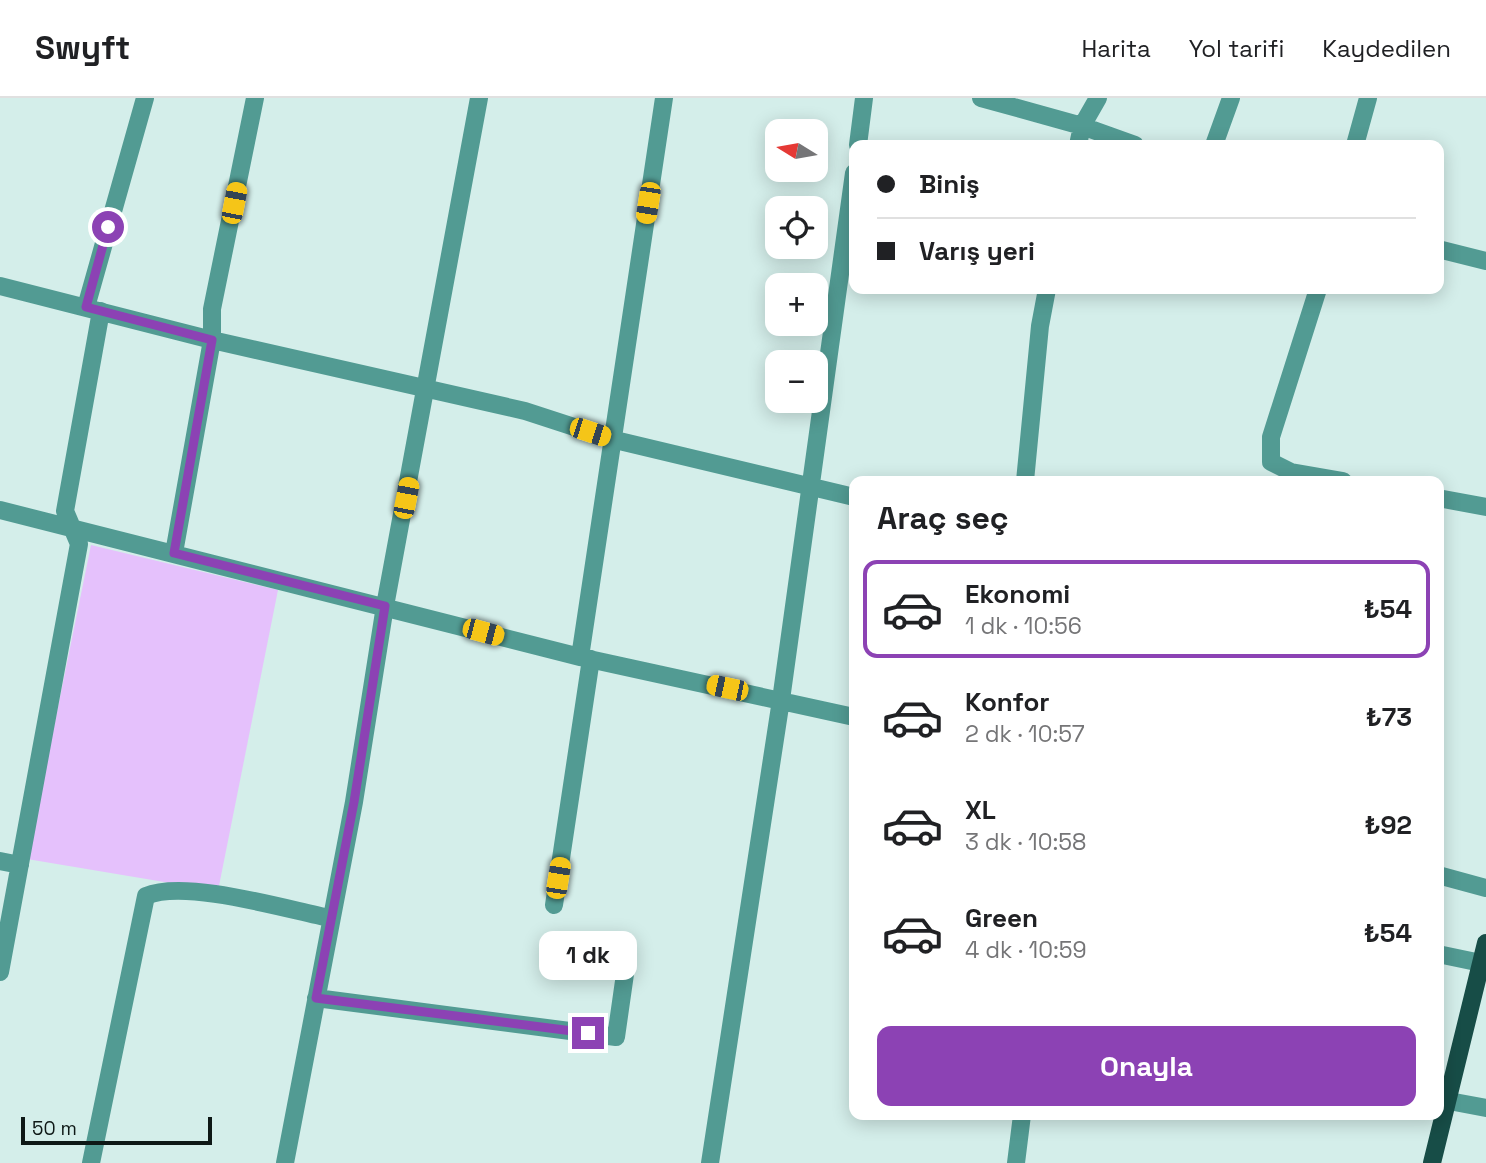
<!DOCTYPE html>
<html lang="tr">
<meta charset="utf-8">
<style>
body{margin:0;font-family:"Space Grotesk",sans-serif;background:#f6f6f6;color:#202124;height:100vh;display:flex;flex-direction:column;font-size:26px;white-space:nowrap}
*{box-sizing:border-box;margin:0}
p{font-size:23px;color:#757577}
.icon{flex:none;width:38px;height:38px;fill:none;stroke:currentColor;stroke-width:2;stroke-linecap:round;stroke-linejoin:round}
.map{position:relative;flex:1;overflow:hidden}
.sheet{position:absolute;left:849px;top:378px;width:595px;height:644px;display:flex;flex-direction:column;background:#fff;border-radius:14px;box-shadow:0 4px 18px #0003}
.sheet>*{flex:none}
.banner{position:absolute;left:849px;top:42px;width:595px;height:154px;border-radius:14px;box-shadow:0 4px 18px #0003;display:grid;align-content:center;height:154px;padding:0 28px;background:#fff}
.needle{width:46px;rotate:281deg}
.buttons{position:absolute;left:765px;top:21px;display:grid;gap:14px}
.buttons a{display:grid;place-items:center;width:63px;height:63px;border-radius:14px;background:#fff;box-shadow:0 4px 18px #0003;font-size:35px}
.scale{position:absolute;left:21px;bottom:18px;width:191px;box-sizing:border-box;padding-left:7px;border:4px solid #0e1816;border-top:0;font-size:19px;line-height:24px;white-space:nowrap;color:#0e1816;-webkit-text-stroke:5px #d4eeea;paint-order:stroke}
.end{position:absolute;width:32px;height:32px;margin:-16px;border:9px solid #8c42b4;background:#fff;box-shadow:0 0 0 4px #fff}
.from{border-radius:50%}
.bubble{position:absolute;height:49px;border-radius:14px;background:#fff;box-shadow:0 4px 18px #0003;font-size:23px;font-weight:800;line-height:49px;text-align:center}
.car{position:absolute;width:21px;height:42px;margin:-21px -10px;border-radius:9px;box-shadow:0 0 5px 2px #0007;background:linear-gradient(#f5c518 24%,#345 0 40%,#f5c518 0 76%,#345 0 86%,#f5c518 0)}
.banner b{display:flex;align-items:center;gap:24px;height:66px;font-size:26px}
.banner b+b{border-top:2px solid #e0e0e0}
.banner i{width:18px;height:18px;background:#202124}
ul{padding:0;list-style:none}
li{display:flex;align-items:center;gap:21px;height:98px;margin:0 14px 10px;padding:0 14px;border:4px solid transparent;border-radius:14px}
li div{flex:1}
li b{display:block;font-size:26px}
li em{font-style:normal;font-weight:800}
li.on{border-color:#8c42b4}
li>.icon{width:63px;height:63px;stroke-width:1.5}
h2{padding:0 28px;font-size:32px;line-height:84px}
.primary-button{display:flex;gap:14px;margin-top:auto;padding:14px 28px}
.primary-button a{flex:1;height:80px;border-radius:14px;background:#8c42b4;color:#fff;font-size:28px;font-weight:800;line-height:80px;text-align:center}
header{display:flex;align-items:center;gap:42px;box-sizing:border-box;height:98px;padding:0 35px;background:#fff;border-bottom:2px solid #e0e0e0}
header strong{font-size:33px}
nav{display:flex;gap:38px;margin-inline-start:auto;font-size:24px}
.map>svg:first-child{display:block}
</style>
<header>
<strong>Swyft</strong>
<nav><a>Harita</a><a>Yol tarifi</a><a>Kaydedilen</a></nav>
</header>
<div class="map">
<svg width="1486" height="1065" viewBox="0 0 1486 1065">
<rect width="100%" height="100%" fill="#d4eeea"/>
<path fill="#e5c1fc" d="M91,447L278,492L218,793L27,761Z"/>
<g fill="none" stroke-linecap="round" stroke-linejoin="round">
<path stroke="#529b93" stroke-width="18" d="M981,0L1082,28L1135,47
M858,47L864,0
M1078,47L1082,28L1098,0
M1214,47L1231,0
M1355,47L1368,0
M1438,151L1486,163
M0,188L212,242L525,313L611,341L854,399
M1318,191L1271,339V364L1291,374L1343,383
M86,209L145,0
M1025,383L1040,228L1047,191
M1438,400L1486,409
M0,412L580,559L854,619
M174,455L212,242V211L255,0
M580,559L664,0
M0,763L20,767
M1438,777L1486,790
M554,807L591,561
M1438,856L1481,865
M0,874L79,446L65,413L101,213
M316,900L616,939L627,862
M1449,1003L1486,1010
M91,1065L146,798C185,781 285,811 330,820
M285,1065L354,704L385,508L479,0
M710,1065L781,602L854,75
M1016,1065L1022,1017"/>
<path stroke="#174d47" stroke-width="18" d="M1432,1065L1486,845"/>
</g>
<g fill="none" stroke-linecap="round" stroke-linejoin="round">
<path stroke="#8c42b4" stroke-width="9" d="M108,129L86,209L212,242L174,455L385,508L354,704L316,900L588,935"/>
</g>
</svg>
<div class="buttons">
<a><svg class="needle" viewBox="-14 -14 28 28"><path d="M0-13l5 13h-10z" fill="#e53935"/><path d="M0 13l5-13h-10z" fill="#757577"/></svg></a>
<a><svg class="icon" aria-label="locate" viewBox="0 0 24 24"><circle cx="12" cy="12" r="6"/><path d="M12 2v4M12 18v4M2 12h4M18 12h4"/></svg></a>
<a>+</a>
<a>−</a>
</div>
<div class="scale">50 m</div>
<i class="end from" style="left:108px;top:129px"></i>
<i class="end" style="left:588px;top:935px"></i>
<div class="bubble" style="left:539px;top:833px;width:98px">1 dk</div>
<i class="car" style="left:234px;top:105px;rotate:11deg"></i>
<i class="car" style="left:648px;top:105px;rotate:189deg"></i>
<i class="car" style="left:590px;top:334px;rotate:108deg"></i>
<i class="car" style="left:406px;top:400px;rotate:11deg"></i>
<i class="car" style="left:483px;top:534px;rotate:105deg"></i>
<i class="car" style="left:727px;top:590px;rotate:282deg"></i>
<i class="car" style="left:558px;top:780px;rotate:9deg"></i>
<div class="banner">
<b><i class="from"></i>Biniş</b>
<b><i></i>Varış yeri</b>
</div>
<section class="sheet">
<h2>Araç seç</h2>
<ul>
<li class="on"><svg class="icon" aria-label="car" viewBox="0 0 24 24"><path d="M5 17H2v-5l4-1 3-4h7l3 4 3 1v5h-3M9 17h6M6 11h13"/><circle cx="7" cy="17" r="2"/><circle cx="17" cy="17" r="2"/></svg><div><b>Ekonomi</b><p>1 dk · 10:56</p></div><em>₺54</em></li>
<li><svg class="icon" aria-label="car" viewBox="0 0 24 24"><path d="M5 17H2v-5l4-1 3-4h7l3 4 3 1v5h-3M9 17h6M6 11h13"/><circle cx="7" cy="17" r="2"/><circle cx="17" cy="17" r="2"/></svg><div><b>Konfor</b><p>2 dk · 10:57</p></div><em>₺73</em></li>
<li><svg class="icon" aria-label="car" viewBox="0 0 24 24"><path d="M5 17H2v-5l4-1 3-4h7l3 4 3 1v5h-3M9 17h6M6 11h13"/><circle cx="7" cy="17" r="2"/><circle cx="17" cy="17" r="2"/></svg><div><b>XL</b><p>3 dk · 10:58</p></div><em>₺92</em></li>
<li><svg class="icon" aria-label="car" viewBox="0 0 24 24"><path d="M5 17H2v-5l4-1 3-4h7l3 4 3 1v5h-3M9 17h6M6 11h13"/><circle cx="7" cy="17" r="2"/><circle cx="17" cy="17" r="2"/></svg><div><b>Green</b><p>4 dk · 10:59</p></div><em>₺54</em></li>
</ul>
<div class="primary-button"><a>Onayla</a></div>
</section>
</div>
